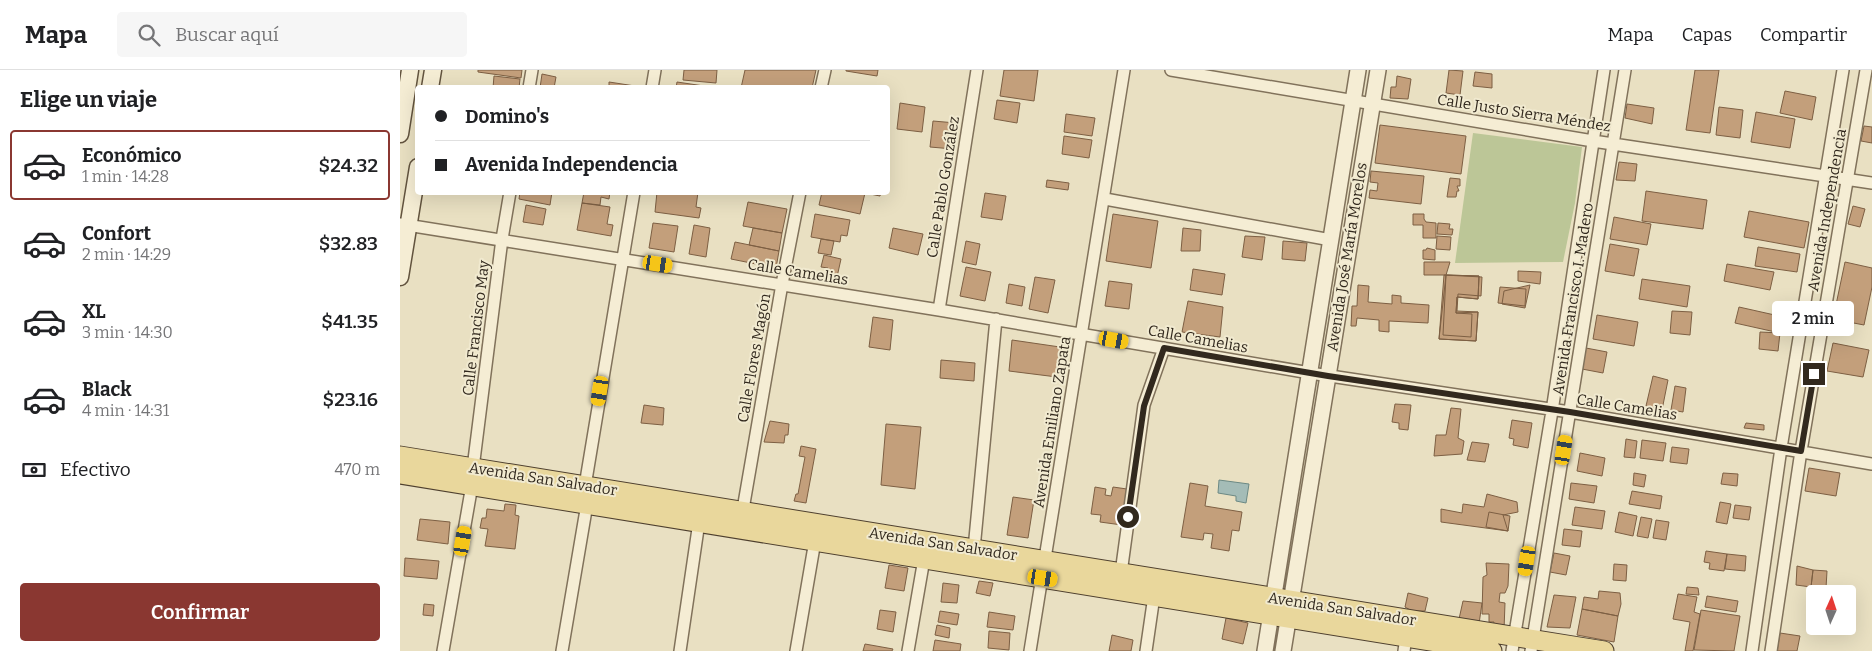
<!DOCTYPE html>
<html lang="es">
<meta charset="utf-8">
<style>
body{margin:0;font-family:Bitter,serif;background:#f6f6f6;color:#202124;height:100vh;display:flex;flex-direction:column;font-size:19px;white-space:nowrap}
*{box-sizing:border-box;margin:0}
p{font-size:16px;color:#757577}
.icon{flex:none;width:28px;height:28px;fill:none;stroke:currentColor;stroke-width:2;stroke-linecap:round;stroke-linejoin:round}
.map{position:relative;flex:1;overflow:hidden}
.details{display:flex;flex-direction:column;background:#fff;width:400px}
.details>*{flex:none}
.banner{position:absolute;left:15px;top:15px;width:475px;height:110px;border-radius:5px;box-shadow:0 5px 20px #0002;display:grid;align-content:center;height:110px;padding:0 20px;background:#fff}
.needle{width:32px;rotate:3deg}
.tools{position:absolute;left:1406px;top:515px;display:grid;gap:10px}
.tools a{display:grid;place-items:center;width:50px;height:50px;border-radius:5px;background:#fff;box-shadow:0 5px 20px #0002;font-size:25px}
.end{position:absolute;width:22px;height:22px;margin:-11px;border:6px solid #32291e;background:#fff;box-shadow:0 0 0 2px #fff}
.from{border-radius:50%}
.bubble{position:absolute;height:35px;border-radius:5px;background:#fff;box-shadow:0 5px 20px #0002;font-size:16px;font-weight:600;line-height:35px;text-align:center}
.car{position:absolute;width:15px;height:30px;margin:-15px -8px;border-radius:6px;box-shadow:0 0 4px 1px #0007;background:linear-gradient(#f5c518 24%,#345 0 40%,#f5c518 0 76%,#345 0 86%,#f5c518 0)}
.banner b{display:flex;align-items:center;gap:18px;height:48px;font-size:19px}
.banner b+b{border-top:1px solid #e0e0e0}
.banner i{width:12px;height:12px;background:#202124}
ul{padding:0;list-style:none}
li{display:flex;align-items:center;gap:15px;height:70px;margin:0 10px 8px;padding:0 10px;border:2px solid transparent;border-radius:5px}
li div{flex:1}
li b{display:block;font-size:19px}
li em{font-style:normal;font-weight:600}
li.current{border-color:#8a3731}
li>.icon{width:45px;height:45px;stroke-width:1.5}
h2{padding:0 20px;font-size:22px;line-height:60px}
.pay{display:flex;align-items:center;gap:12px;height:55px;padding:0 20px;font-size:19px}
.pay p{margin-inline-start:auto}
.primary-button{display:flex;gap:10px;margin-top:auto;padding:10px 20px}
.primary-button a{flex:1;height:58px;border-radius:5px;background:#8a3731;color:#fff;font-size:20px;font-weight:600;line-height:58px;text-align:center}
header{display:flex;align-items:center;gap:30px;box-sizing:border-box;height:70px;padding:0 25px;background:#fff;border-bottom:1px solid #e0e0e0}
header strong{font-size:24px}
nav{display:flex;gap:28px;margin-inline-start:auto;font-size:18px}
.search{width:350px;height:45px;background:#f6f6f6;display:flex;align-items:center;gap:12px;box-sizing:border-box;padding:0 18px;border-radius:5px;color:#757577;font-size:19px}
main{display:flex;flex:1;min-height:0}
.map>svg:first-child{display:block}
</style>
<header>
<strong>Mapa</strong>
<div class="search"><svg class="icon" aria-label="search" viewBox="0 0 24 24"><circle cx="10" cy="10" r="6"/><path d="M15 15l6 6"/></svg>Buscar aquí</div>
<nav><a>Mapa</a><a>Capas</a><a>Compartir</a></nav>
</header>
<main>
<section class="details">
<h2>Elige un viaje</h2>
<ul>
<li class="current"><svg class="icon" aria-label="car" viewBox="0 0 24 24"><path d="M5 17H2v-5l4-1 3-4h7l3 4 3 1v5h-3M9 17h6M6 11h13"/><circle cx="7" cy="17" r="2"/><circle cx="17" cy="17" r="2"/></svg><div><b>Económico</b><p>1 min · 14:28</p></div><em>$24.32</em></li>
<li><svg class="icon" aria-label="car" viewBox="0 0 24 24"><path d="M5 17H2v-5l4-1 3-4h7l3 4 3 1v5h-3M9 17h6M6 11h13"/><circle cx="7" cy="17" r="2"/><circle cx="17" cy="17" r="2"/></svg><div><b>Confort</b><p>2 min · 14:29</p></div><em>$32.83</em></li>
<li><svg class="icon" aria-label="car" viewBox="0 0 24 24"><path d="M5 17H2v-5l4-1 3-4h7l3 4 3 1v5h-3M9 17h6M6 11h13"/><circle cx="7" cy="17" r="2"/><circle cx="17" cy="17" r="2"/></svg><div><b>XL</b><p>3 min · 14:30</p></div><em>$41.35</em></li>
<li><svg class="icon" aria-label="car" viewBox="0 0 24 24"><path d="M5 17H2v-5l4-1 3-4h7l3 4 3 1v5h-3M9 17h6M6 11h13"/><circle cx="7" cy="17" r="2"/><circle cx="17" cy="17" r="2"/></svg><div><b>Black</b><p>4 min · 14:31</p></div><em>$23.16</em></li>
</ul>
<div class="pay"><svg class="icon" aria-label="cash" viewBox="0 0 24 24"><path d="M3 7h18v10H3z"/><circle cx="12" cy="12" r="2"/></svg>Efectivo<p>470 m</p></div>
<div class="primary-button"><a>Confirmar</a></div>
</section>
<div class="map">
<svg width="1472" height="581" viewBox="0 0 1472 581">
<rect width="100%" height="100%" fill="#e9e0c2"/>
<path fill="#bcc697" d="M1073,63L1182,77L1175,133L1163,192L1055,193Z"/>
<path fill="#a4bcb7" stroke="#6c8984" d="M819,410L849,414L846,433L836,431V426L818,423Z"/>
<path fill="#c39f7b" stroke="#7d5f43" d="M78,0H122L121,8L78,2Z
M284,0H317L316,13L283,10Z
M345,0H416L412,18H341Z
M446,0H478L477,6L446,1Z
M604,0H638L634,31L600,26Z
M1049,0L1063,1L1060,25L1046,23Z
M1295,0H1319L1310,63L1286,60Z
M1075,2L1092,4V18L1073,16Z
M142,4L156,7L154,18H140Z
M94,6L120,9L119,18H93Z
M997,6L1011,9L1008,29L990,28L991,17H996Z
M209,12L235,16V18H209Z
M277,12L304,16V18H276Z
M1385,21L1416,27L1412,50L1380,43Z
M597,30L620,33L617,53L594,49Z
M500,33L525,37L522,62L497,59Z
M1227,34L1254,38L1252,54L1225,48Z
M1319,37L1343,40L1340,68L1316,65Z
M1356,42L1395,49L1390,78L1351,72Z
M666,44L695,48L692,66L664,62Z
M533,51L556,53L553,79L530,77Z
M980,55L1066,66L1061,104L975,93Z
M1464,56L1472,57V73L1461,71Z
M664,66L692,70L689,88L662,84Z
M1219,92L1237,94L1235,111L1216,110Z
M971,101L1024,106L1021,134L969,128L970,120L977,121L978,113L970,112Z
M1050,108L1060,109V116H1057L1059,121H1057L1056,127H1047Z
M647,110L669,113L668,120L646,117Z
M1246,121L1307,130L1303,159L1242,151Z
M120,122H152L150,135L119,129Z
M184,122H210L209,129L201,127L200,135L182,133Z
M257,122H298L296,137L301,138L299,148L255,142Z
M422,122H481L480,126L465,123L460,144L419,135Z
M585,123L606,126L602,150L581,147Z
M348,132L387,139L382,163L343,156Z
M182,133L210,137L207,154L213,155L211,166L177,160Z
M126,135L146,139L143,155L123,152Z
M1453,136L1465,139L1460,157L1448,154Z
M1349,141L1409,152L1404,178L1344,167Z
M415,144L450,150L447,166L441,165L440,172L411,167Z
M713,144L758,151L751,198L706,191Z
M1013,144H1024V149L1026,152L1036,153V168H1023V155H1013Z
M1214,147L1251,154L1247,175L1210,169Z
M253,153L278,156L274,182L249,178Z
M1038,153L1050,154L1049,159H1053L1052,165L1037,164Z
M294,155L310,158L306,187L289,184Z
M353,158L382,163L379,181L349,175Z
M493,158L523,164L518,185L489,178Z
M783,158L801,160L800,181H781Z
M845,166L865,167L862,190L842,187Z
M1037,166L1051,167L1050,180L1036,179Z
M421,169L434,171L431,185L418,183Z
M566,171L580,174L576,195L562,192Z
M883,171L907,173L905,191L882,189Z
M335,172L379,181L376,198L331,189Z
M1210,174L1239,179L1234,206L1205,201Z
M1358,177L1400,184L1397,202L1355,196Z
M1027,178L1035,180V190L1023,189V180H1026Z
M424,185L441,189L437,207L426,204L428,198L421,197Z
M1024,192H1050L1046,205H1024Z
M1445,192L1472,198V217L1464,255L1433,249Z
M1327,194L1374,202L1370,220L1324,211Z
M566,197L591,202L585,231L560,226Z
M793,199L825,204L822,225L790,220Z
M1118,201L1141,202L1140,214L1118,211Z
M1044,205L1082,207L1081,226L1058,224L1057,241L1078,242L1076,271L1039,269Z
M1046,205L1079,206L1078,229L1057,227L1056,243L1072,244L1071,267L1043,265Z
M1046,205L1079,206L1078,229L1057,227L1056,243L1078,242L1076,271L1039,269Z
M635,207L655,210L648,243L629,239Z
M1242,209L1290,216L1287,237L1239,229Z
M709,211L732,214L729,239L705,236Z
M609,214L625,217L622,236L606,233Z
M958,215L969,216L968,232L992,234V225L1001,226V233L1029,235L1028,253L989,251V262L979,261V250L957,248L956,256H951L952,236H957Z
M1130,215L1125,238L1102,234L1104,221Z
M1100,217L1126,219L1125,236L1098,233Z
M788,231L823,237L820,267L782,262Z
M1339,237L1388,248L1380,263L1335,253Z
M1272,241L1292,242L1290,265L1270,263Z
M1197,245L1238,252L1234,276L1193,269Z
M473,247L493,250L490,280L469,277Z
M1360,262L1380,263L1378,281L1359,279Z
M612,270L660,277L657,307L609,301Z
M1433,273L1469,280L1463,307L1427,301Z
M1186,278L1207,282L1203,303L1182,299Z
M541,290L575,293L574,311L540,308Z
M1253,306L1268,310L1262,340L1246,336Z
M1275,316L1286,318L1283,342L1271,340Z
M995,334L1011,335L1008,360L999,359V353L992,352Z
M244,335L264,338L263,355L241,353Z
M1051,338L1061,339L1058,368L1064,371L1062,384L1034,386L1036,365H1046Z
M1112,350L1132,353L1128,378L1113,375L1114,369L1109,368Z
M370,351L389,354L388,365H385L384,373L364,372Z
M1346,353L1364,355V360L1344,358Z
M486,354L521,357L515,419L481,415Z
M1226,369L1237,371L1235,388L1224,387Z
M1242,370L1266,373L1263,391L1240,388Z
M1072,372L1089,374L1085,392L1067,390Z
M401,376L416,379L406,433L394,431L396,424H398L405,387L399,386Z
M1272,377L1289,379L1287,394L1270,392Z
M1180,383L1205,388L1202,406L1177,401Z
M1409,398L1440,403L1436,426L1405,421Z
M1234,403L1246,405L1244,417L1233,415Z
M1323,403L1338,404L1337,416L1321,414Z
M790,413L808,416L805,436L842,442L839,461L832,460L829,481L811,478L813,464L804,463L803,470L781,467Z
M1171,413L1197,416L1194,433L1169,429Z
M695,417L706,419L705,425L711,426L713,417L727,419L722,455L700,452L701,445L691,444Z
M1232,421L1262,426L1260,439L1229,434Z
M1087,424L1117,432L1118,442L1103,445L1108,461L1041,452V439L1062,443L1063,434L1084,437Z
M613,427L634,430L628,468L607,465Z
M1320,432L1331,434L1327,454L1316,452Z
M105,434L116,435L115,445L119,446L115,479L85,476L88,459L80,458L82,448H86L87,439L104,441Z
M1335,435L1351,437L1349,450L1333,448Z
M1175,437L1205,441L1202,459L1172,455Z
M1089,442L1110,446L1108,461L1086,457Z
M1219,442L1237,446L1233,466L1215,462Z
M1241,447L1252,449L1248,468L1237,466Z
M20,449L50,452L48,474L17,470Z
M1256,450L1269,452L1266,470L1253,468Z
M1164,459L1182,461L1180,477L1162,475Z
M1306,481L1327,484L1324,501L1309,499L1310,493L1304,492Z
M1154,483L1170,486L1166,505L1150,502Z
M1327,484L1346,486L1345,501L1325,499Z
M5,488L39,491L37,509L4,506Z
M1086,493L1109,494L1108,516L1105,523H1100L1099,532L1105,533L1104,560L1093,557L1094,552H1089V544H1082L1083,507L1087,505Z
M1214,494L1227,495L1226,511L1213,510Z
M489,495L508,498L504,521L485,518Z
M1397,496L1413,500L1411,517L1396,515Z
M1413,500L1427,501L1426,518L1411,517Z
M579,511L593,513L590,526L576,523Z
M543,513L559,515L557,533L541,532Z
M1287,517L1298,518L1299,525L1286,524Z
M1199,521L1220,523L1221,534L1218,546L1182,539L1184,527L1198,529Z
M1008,523L1028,528L1025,541H1012L1005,537Z
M1278,524L1297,527L1294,542L1300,544L1293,581H1285L1290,552L1273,549Z
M1154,525L1176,527L1170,558L1147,557Z
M1307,526L1338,531L1336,542L1305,537Z
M1063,531L1082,533L1079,554L1059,549Z
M24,534L34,535L33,546L23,545Z
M1182,539L1218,546L1214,572L1177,565Z
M480,540L496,542L493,562L477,559Z
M1301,540L1340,546L1334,581L1294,580Z
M540,541L559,544L557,555L538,552Z
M589,542L615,546L613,560L587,557Z
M826,548L848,553L843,574L822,569Z
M537,555L550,558L549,568L535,565Z
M589,561L610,563L609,580L588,578Z
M1380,563L1400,566L1397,581H1377Z
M712,565L733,570L731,581H709Z
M535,570L561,574L560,581H533Z
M465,574L493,579L492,581H463Z"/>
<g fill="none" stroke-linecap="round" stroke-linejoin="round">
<g stroke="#81725b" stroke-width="14">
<path id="minor" d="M771,0L1193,71L1472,113
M129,18L132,0
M252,18L255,0
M421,18L425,0
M705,129L931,170
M0,154L539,240L910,303L1170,342L1472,394
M539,240L577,0
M73,398L102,169L110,122
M185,416L234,122
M342,445L382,214L400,122
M574,479L596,249
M721,503L744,335L764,278
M43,581L72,415
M162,581L187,434
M280,581L299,452
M396,581L416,465
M508,581L524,489
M630,581L724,0
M746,581L754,526
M1004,581L1006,567
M1112,581L1152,341L1204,0
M1131,581L1225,0
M1352,581L1381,378L1443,0
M1371,581L1401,381L1466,0"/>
</g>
<g stroke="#81725b" stroke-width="18">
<path id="tertiary" d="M865,581L958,0
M883,581L978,0"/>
</g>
<g stroke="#62533e" stroke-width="19">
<path id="secondary" d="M30,18L33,0
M0,64L10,0
M0,207L18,97"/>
</g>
<g stroke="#4f402f" stroke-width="21">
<path id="primary" d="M0,386L1204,581
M0,404L1092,581"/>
</g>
<use href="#minor" stroke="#f5edd4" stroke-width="11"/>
<use href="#tertiary" stroke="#f5edd4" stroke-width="15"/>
<use href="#secondary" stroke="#f5edd4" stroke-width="16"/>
<use href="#primary" stroke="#e9d79c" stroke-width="19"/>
</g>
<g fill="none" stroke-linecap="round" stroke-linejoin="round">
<path stroke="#32291e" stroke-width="6" d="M728,447L744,336L764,278L928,306L1170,342L1401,381L1414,304"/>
</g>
<g text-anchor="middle" stroke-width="4" stroke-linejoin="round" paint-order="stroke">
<g font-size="15" fill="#32291e" stroke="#f1ead0">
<text transform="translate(1124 43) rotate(9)" y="5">Calle Justo Sierra Méndez</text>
<text transform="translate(543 117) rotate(-81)" y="5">Calle Pablo González</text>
<text transform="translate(1427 140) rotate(-80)" y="5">Avenida Independencia</text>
<text transform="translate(947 187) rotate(-81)" y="5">Avenida José María Morelos</text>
<text transform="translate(398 202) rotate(9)" y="5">Calle Camelias</text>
<text transform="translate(1173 229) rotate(-81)" y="5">Avenida Francisco I. Madero</text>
<text transform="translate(76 258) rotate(-83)" y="5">Calle Francisco May</text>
<text transform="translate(798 269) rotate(10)" y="5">Calle Camelias</text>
<text transform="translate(354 288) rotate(-80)" y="5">Calle Flores Magón</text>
<text transform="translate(1227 337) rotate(9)" y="5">Calle Camelias</text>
<text transform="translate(652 352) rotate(-81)" y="5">Avenida Emiliano Zapata</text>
<text transform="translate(143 409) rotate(9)" y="5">Avenida San Salvador</text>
<text transform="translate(543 474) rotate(9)" y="5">Avenida San Salvador</text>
<text transform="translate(942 539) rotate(9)" y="5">Avenida San Salvador</text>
</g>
</g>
</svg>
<div class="tools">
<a><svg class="needle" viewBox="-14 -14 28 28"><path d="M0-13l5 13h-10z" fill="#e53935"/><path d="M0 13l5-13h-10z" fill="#757577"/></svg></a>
</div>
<i class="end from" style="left:728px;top:447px"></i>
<i class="end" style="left:1414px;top:304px"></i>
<div class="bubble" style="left:1372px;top:231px;width:82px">2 min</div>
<i class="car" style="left:258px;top:194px;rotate:99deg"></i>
<i class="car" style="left:714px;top:270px;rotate:100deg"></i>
<i class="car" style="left:200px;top:321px;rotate:189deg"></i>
<i class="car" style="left:1164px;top:380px;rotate:9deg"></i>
<i class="car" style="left:63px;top:471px;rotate:10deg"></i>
<i class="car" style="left:1127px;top:491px;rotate:189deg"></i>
<i class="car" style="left:643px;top:508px;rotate:99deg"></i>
<div class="banner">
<b><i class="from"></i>Domino's</b>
<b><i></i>Avenida Independencia</b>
</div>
</div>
</main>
